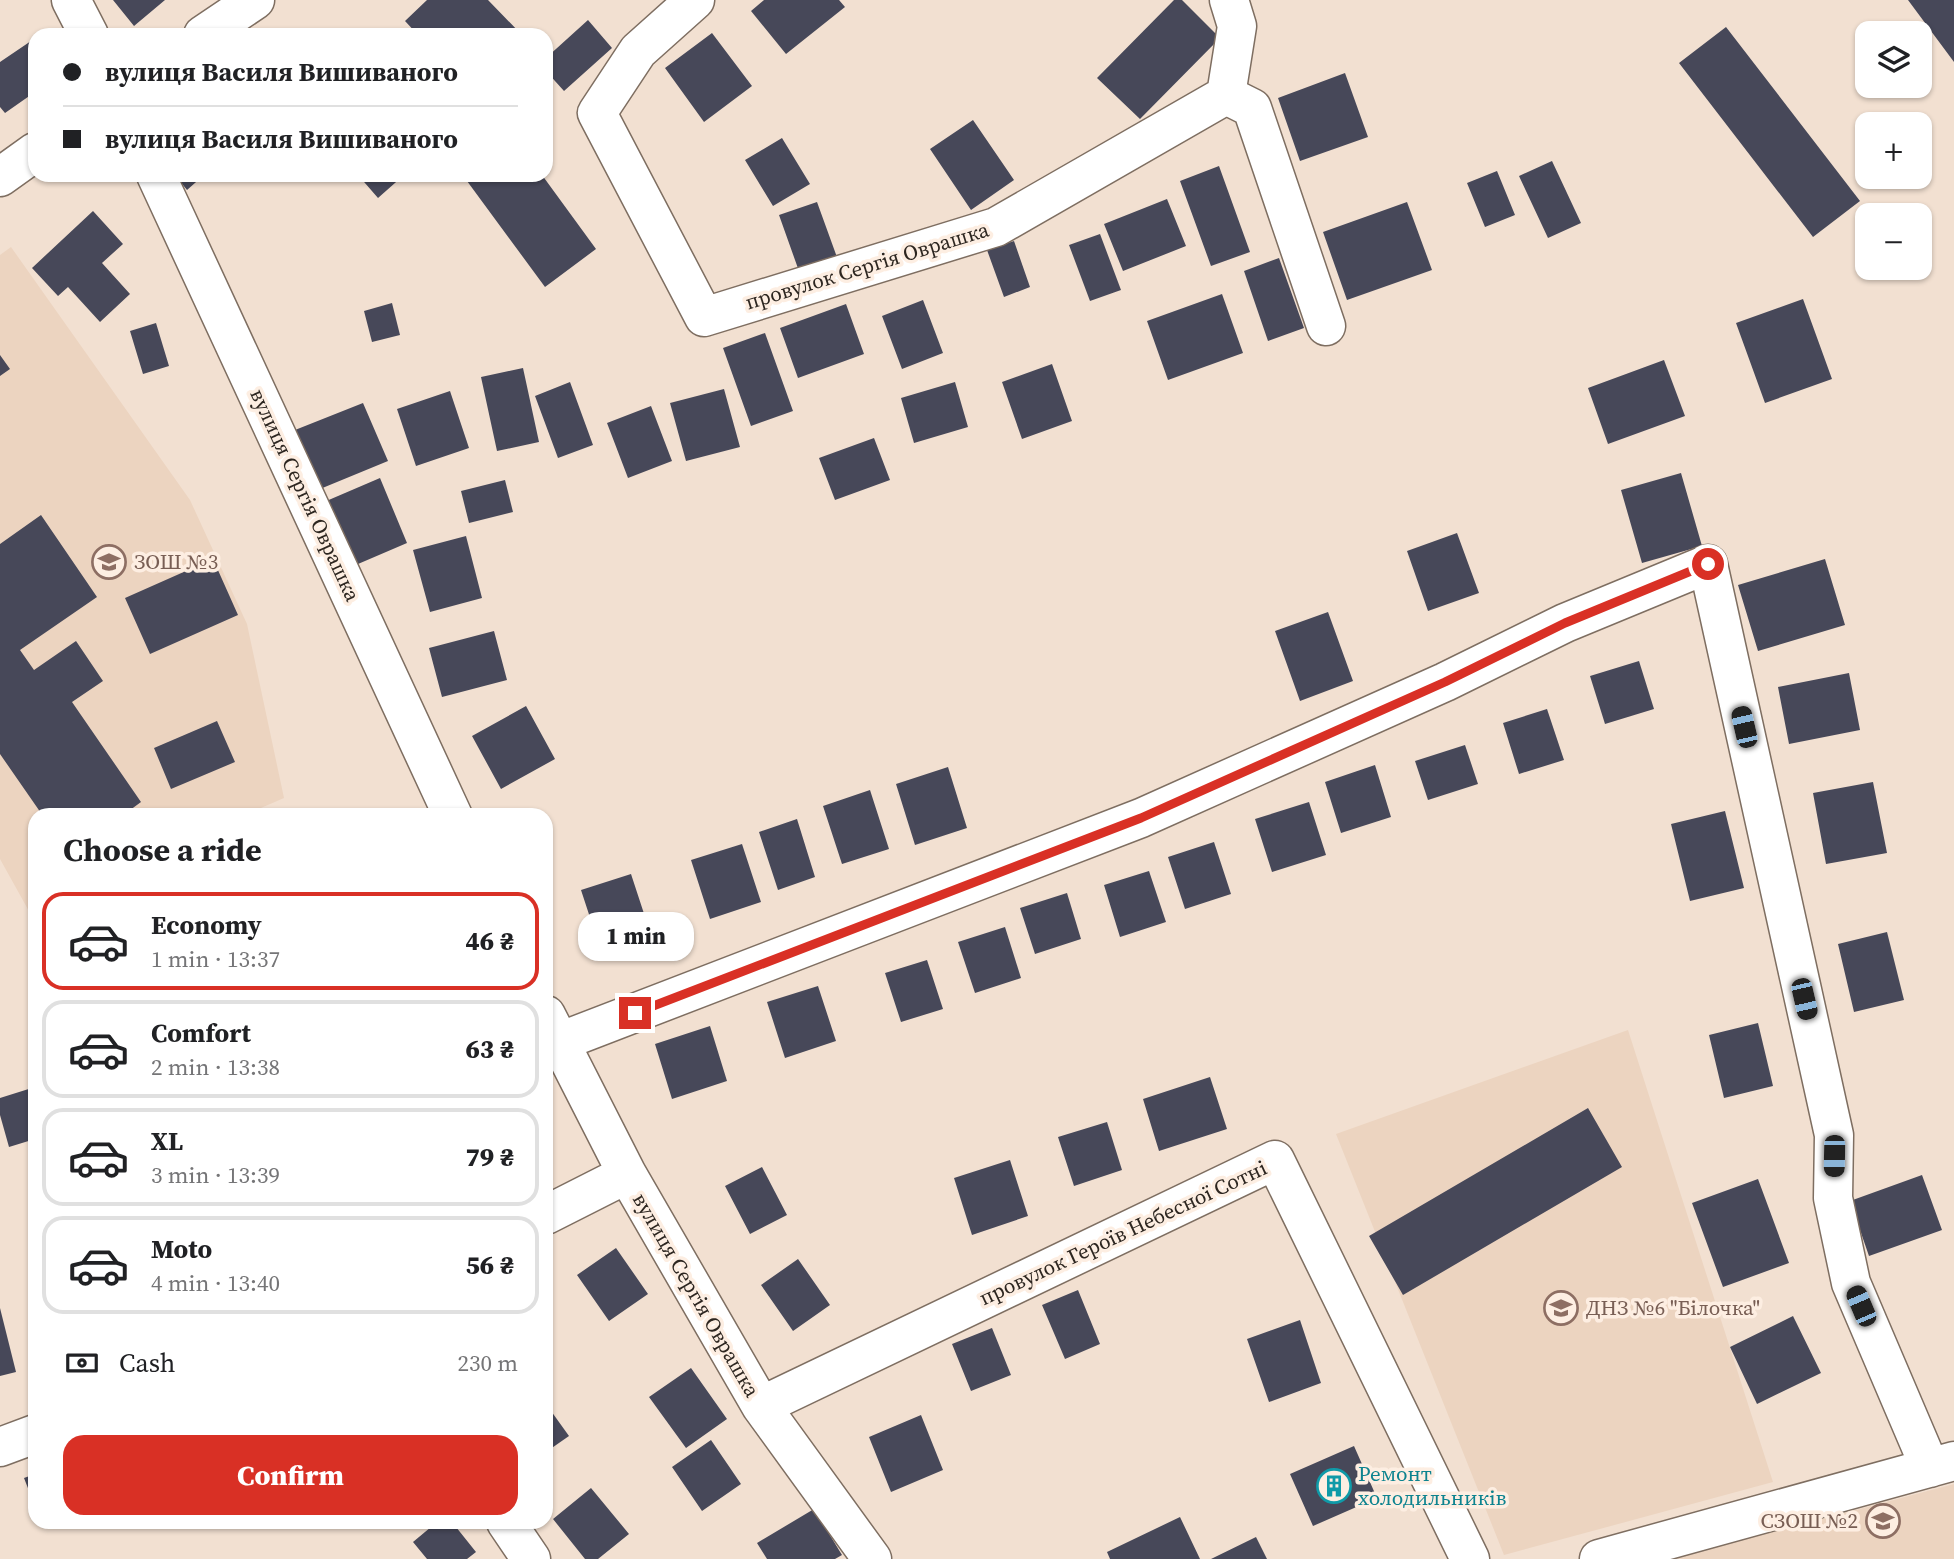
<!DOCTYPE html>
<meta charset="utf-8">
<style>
body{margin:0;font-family:"Source Serif 4",serif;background:#f2f2f2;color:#202124;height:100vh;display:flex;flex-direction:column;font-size:26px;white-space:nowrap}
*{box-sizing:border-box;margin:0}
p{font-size:23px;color:#757577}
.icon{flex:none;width:38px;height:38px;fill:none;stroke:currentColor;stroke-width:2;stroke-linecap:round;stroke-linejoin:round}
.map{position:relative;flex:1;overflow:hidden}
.side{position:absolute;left:28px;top:808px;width:525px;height:721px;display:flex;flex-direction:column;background:#fff;border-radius:21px;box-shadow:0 2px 5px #0004}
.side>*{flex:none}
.hud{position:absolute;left:28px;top:28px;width:525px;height:154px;border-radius:21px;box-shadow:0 2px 5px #0004;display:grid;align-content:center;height:154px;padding:0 35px;background:#fff}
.tools{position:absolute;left:1855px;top:21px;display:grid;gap:14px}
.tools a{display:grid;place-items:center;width:77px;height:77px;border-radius:14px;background:#fff;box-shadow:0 2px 5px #0004;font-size:35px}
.end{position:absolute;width:32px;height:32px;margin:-16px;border:9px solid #d93025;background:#fff;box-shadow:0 0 0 4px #fff}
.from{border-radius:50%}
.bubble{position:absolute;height:49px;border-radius:21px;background:#fff;box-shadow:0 2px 5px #0004;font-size:23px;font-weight:800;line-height:49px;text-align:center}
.car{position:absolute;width:21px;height:42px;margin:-21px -10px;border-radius:9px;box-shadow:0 0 5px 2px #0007;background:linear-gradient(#222 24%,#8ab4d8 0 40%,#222 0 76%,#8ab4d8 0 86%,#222 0)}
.hud b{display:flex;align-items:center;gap:24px;height:66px;font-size:26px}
.hud b+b{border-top:2px solid #e0e0e0}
.hud i{width:18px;height:18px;background:#202124}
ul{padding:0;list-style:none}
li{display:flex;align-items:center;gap:21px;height:98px;margin:0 14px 10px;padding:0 21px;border:4px solid #e0e0e0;border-radius:21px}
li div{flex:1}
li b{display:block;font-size:26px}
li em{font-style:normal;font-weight:800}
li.selected{border-color:#d93025}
li>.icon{width:63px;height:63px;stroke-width:1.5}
h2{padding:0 35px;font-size:32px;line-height:84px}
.pay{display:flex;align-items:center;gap:18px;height:77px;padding:0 35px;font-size:26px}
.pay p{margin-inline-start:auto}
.cta{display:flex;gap:14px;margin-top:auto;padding:14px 35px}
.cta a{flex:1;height:80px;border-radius:21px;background:#d93025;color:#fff;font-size:28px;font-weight:800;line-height:80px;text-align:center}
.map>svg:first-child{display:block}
</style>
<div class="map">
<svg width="1954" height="1559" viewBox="0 0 1954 1559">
<rect width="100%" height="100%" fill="#f2e0d1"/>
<path fill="#ecd4c0" d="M11,247L190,500L247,624L284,798L245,815L35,816V922L0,859V255Z
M1628,1030L1773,1482L1504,1555L1336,1134Z
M1954,1484V1559H1671Z"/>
<path fill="#474859" d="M113,0H165L134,26Z
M427,0H488L522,35H418L405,21Z
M764,0H839L845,7L786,54L751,11Z
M1174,0H1182L1220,38L1140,119L1097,78Z
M1908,0H1954V62Z
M588,20L612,48L564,91L546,71V58Z
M1726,27L1860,201L1813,237L1679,63Z
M712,33L752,86L704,122L665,68Z
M31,41L35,46V92L5,113L0,107V62Z
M1345,73L1368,137L1300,161L1278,98Z
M973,120L1014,180L971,210L930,149Z
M782,138L810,184L773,206L745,160Z
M1552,161L1581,223L1548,238L1519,176Z
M1219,166L1250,252L1211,266L1180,181Z
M1497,171L1515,215L1485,227L1467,183Z
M175,175H204L187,190Z
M358,175H404L378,198Z
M475,175H542L596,249L545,287L467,181Z
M1167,199L1186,246L1123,271L1104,224Z
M817,202L838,260L800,274L779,215Z
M1407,202L1432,270L1347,300L1323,232Z
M93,211L123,244L102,263L130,294L100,322L68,287L58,296L32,268Z
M1100,234L1121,290L1090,301L1069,245Z
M1014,241L1030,287L1004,297L987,250Z
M1279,258L1304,328L1268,341L1244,271Z
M1222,294L1243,353L1168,380L1147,321Z
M1803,299L1832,379L1765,403L1736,323Z
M923,300L943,353L902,369L882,316Z
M392,303L400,335L372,342L364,311Z
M846,304L864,354L798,378L780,328Z
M156,323L169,366L143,374L130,331Z
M765,333L793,411L751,426L723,348Z
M0,355L10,369L0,376Z
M1664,360L1685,416L1608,444L1588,388Z
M1052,364L1072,421L1022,439L1002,382Z
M523,368L539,442L497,451L481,377Z
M570,382L593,445L558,458L535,396Z
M955,382L968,427L914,443L901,398Z
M724,389L740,447L686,461L670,403Z
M450,391L469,448L416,466L397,409Z
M363,403L388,461L320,489L295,430Z
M651,406L672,461L628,478L607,423Z
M874,438L890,480L835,500L819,458Z
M1681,473L1702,546L1642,563L1621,490Z
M380,478L407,543L351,567L324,502Z
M505,480L513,512L469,523L461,491Z
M41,515L97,597L20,650L34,670L76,641L103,681L72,702L141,802L122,816H43L0,754V544Z
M1457,533L1479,593L1428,611L1407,551Z
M466,536L482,598L430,612L413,550Z
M213,559L238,615L150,654L125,598Z
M1825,559L1845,625L1758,651L1738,585Z
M1328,612L1353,681L1300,701L1275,631Z
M494,631L507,680L442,697L429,648Z
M1639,661L1654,709L1605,724L1590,676Z
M1849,673L1860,730L1789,744L1778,687Z
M526,706L555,759L501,789L472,736Z
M1547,709L1564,760L1519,774L1503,723Z
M217,721L235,762L171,789L154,748Z
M1465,745L1478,784L1428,800L1415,761Z
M1375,765L1391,817L1341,833L1325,782Z
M948,767L967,828L915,845L896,784Z
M1873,782L1887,853L1826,864L1813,793Z
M870,790L889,849L842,864L823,806Z
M1309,802L1326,855L1272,872L1255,819Z
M1725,811L1744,888L1690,901L1671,824Z
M797,819L815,877L778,890L759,832Z
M1214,842L1231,894L1185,909L1168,857Z
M742,844L761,902L710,919L691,860Z
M1149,871L1166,922L1120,937L1104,885Z
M631,874L651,935L601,951L581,890Z
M1067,893L1081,939L1035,954L1020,908Z
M1005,927L1021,978L975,993L958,942Z
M1887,932L1904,1000L1854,1012L1838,944Z
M927,960L943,1009L901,1022L885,973Z
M818,986L836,1041L785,1058L767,1002Z
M1758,1023L1773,1086L1724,1098L1709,1035Z
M710,1026L727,1081L672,1099L655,1044Z
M1210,1077L1227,1129L1159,1151L1143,1099Z
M35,1087V1139L9,1147L0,1115V1098Z
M1588,1108L1622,1167L1403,1295L1369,1236Z
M1107,1122L1122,1170L1074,1186L1058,1137Z
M1010,1160L1028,1216L972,1235L954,1178Z
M762,1167L787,1215L750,1234L725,1186Z
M1922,1175L1942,1230L1869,1256L1850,1201Z
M1758,1179L1789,1263L1723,1287L1692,1203Z
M616,1248L648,1294L609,1321L577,1275Z
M798,1259L830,1305L793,1331L761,1285Z
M1078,1290L1100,1344L1065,1359L1042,1305Z
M0,1308L16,1372L0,1376Z
M1793,1316L1821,1373L1757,1404L1730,1347Z
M1300,1320L1321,1383L1269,1402L1247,1339Z
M992,1328L1011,1375L971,1391L952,1344Z
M691,1368L727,1419L686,1448L649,1397Z
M546,1404L569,1436L546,1452Z
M921,1415L943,1470L891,1492L869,1437Z
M711,1440L741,1484L702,1511L672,1467Z
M1354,1446L1377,1498L1313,1526L1290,1474Z
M35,1474V1506L24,1478Z
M591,1488L629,1534L598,1559H585L553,1519Z
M814,1509L842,1555L835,1559H767L757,1543Z
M1180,1517L1200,1559H1110L1107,1552Z
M437,1522H452L476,1552L467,1559H427L413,1542Z
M1256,1537L1267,1559H1211Z"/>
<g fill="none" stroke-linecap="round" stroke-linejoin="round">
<g stroke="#7e6e61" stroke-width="41">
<path id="minor" d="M71,0L89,35
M695,0L638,51L597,113L704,317L996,227L1226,95L1237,26L1229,0
M1226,95L1252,108L1326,326
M156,175L453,816
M546,1015L627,1174L761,1406L872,1559
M559,1042L1141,818L1445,682L1565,623L1708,564L1834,1135L1833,1198L1851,1283L1930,1468
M546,1215L627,1174
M761,1406L1275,1160L1470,1559
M0,1447L35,1434
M506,1522L531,1559
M1599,1559L1954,1461"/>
</g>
<g stroke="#7e6e61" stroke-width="41">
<path id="major" d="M203,35L255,0
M0,177L35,152"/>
</g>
<use href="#minor" stroke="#fff" stroke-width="38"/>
<use href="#major" stroke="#fff" stroke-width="38"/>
</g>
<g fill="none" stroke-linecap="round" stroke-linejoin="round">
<path stroke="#d93025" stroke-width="9" d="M635,1013L1141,818L1445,682L1565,623L1708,564"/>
</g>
<defs>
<g id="school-ring" transform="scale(1.75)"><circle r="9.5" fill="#fdeee2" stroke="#8d6e63" stroke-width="1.5"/><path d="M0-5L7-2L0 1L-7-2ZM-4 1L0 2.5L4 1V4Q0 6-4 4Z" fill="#8d6e63"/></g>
<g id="building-ring" transform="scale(1.75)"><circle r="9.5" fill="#fdeee2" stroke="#0f9aa8" stroke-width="1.5"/><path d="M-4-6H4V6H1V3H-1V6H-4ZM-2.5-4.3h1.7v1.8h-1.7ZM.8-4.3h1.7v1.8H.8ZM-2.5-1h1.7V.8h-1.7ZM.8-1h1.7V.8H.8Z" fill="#0f9aa8"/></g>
</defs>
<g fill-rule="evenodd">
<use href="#school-ring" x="109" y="562"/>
<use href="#school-ring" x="1561" y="1308"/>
<use href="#building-ring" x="1334" y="1486"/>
<use href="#school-ring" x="1883" y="1521"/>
</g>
<g text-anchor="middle" stroke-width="7" stroke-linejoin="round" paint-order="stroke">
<g font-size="21" fill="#2d2620" stroke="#fdeee2">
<text transform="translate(867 266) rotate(-17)" y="7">провулок Сергія Оврашка</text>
<text transform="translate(305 495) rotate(65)" y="7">вулиця Сергія Оврашка</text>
<text transform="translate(1123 1233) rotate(-25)" y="7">провулок Героїв Небесної Сотні</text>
<text transform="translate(696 1295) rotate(60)" y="7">вулиця Сергія Оврашка</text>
</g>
<g font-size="21" fill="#785e54" stroke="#fdeee2" text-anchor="start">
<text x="134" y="569">ЗОШ №3</text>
<text x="1586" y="1315">ДНЗ №6 "Білочка"</text>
<text x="1858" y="1528" text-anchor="end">СЗОШ №2</text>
</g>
<g font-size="21" fill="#0d838f" stroke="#fdeee2" text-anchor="start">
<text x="1358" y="1481">Ремонт<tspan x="1358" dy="24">холодильників</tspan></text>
</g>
</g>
</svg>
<div class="tools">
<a><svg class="icon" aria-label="layers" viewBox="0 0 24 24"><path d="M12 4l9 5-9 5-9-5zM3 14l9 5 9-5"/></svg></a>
<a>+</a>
<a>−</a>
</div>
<i class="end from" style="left:1708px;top:564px"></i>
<i class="end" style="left:635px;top:1013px"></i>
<div class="bubble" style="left:578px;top:912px;width:116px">1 min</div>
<i class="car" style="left:1744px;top:727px;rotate:347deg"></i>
<i class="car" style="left:1804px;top:999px;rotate:167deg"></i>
<i class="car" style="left:1834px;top:1156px;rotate:181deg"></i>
<i class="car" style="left:1861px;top:1306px;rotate:337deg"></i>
<div class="hud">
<b><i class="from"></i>вулиця Василя Вишиваного</b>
<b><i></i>вулиця Василя Вишиваного</b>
</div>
<section class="side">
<h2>Choose a ride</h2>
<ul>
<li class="selected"><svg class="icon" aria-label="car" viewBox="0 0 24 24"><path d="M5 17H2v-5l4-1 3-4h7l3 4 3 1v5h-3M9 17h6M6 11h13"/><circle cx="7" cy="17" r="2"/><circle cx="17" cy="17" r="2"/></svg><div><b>Economy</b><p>1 min · 13:37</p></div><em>46 ₴</em></li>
<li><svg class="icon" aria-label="car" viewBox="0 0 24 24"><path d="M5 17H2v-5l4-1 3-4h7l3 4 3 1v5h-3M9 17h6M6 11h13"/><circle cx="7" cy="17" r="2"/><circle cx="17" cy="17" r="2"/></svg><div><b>Comfort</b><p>2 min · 13:38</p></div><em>63 ₴</em></li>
<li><svg class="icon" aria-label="car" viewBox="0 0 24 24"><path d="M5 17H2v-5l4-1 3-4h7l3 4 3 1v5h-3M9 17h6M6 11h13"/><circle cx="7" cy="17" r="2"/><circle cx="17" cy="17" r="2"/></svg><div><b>XL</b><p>3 min · 13:39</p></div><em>79 ₴</em></li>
<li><svg class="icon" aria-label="car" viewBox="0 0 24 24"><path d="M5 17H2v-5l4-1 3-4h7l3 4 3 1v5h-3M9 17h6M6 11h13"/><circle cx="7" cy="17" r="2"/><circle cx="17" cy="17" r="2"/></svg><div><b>Moto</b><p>4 min · 13:40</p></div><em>56 ₴</em></li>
</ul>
<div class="pay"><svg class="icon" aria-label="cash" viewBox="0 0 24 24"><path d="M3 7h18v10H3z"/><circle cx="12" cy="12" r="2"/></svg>Cash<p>230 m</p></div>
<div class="cta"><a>Confirm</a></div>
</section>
</div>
